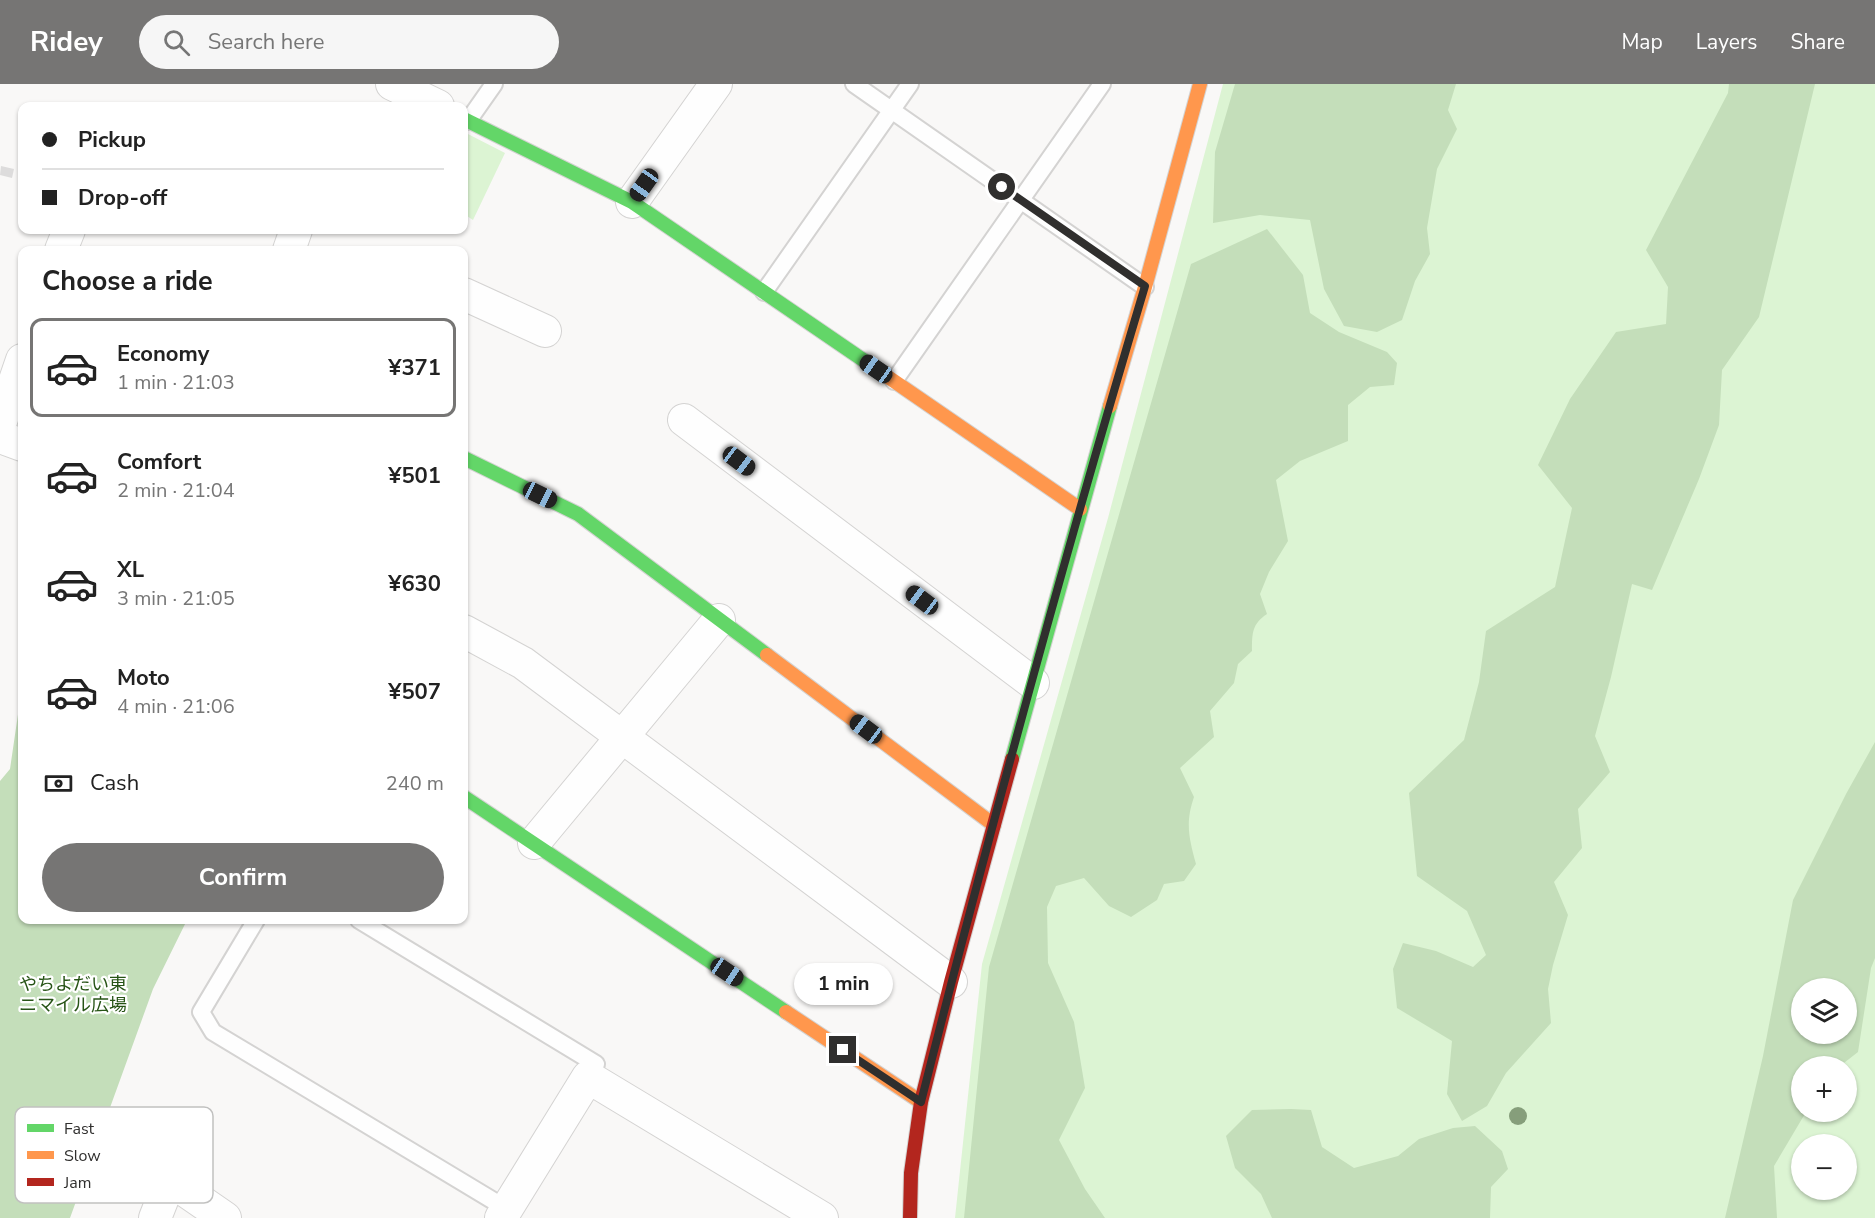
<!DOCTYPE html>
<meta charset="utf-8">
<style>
body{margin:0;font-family:"Nunito Sans","Noto Sans JP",sans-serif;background:#f6f6f6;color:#222;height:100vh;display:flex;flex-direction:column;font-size:22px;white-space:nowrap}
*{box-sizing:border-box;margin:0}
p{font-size:20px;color:#767676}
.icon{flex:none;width:33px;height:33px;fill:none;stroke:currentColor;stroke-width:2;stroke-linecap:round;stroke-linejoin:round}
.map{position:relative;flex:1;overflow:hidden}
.panel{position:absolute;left:18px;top:162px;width:450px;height:678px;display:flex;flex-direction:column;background:#fff;border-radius:12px;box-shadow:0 2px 4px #0004}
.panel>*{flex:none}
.top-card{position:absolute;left:18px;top:18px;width:450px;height:132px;border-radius:12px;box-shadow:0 2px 4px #0004;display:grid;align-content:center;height:132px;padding:0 24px;background:#fff}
.fabs{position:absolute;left:1791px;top:894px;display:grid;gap:12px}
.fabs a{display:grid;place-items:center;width:66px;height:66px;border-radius:50%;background:#fff;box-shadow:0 2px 4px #0004;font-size:30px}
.end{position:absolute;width:27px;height:27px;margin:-14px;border:8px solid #302f2e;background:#fff;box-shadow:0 0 0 3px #fff}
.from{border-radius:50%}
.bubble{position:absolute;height:42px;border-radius:21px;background:#fff;box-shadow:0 2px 4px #0004;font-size:20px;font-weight:700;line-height:42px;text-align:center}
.car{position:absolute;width:18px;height:36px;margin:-18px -9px;border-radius:8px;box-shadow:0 0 4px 2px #0007;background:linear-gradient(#222 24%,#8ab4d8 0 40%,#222 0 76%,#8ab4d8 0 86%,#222 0)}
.top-card b{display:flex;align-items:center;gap:21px;height:57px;font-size:22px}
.top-card b+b{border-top:2px solid #e0e0e0}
.top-card i{width:15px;height:15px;background:#222}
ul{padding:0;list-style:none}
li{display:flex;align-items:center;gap:18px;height:99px;margin:0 12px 9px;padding:0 12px;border:3px solid transparent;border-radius:12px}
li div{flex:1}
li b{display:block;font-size:22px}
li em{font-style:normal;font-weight:700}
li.on{border-color:#767574}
li>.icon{width:54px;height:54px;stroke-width:1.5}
h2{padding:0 24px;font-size:27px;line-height:72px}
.pay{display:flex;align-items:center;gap:15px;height:66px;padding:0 24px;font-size:22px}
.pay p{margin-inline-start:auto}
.button{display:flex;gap:12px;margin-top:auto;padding:12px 24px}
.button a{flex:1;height:69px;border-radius:36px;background:#767574;color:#fff;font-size:24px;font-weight:700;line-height:69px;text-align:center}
header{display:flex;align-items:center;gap:36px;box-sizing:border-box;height:84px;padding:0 30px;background:#767574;color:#fff}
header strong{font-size:28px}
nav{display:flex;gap:33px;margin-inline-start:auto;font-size:21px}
.search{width:420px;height:54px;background:#f6f6f6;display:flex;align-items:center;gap:15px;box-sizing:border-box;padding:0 21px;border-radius:33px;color:#767676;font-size:22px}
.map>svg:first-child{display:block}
</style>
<header>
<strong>Ridey</strong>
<div class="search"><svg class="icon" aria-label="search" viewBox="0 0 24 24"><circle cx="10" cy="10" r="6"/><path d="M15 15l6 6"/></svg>Search here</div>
<nav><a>Map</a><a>Layers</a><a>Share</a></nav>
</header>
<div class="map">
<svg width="1875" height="1134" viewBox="0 0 1875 1134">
<rect width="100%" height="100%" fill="#f9f8f7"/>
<path fill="#dcf4d3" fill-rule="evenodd" d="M1223,0H1875V1134H955L982,880L1108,434ZM1802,904H1846V950H1802ZM1802,982H1846V1028H1802ZM1802,1060H1846V1106H1802Z
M464,48L505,69L473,136L464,130Z"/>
<path fill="#c4deba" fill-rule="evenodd" d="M1235,0H1456L1448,26L1457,45L1437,85L1427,144L1430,170L1415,197L1402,236L1377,248L1344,242L1324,205L1310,136L1260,131L1213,139L1215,68Z
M1729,0H1815L1759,233L1722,286L1719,341L1699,395L1652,506L1632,500L1611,593L1595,652L1610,688L1578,725L1582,764L1554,798L1568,831L1553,881L1548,905L1551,939L1506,989L1487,1022L1462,1037L1447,1010L1452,957L1397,924L1393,885L1403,859L1436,867L1473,883L1486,871L1467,827L1417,792L1409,709L1464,656L1479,598L1486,547L1555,503L1572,424L1538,381L1570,315L1616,248L1666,240L1668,203L1646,166L1728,9Z
M1267,145L1303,191L1310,229L1339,248L1387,268L1397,279L1394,301L1370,303L1348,321V357L1300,377L1276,396L1288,457L1269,488L1260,510L1267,530C1252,540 1252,549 1252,567L1238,580L1234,599L1210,627L1214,653L1180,684L1194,713C1185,739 1189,754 1196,780L1184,797L1164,800L1157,816L1131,833L1109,822L1084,794L1056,802L1047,823L1048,879L1074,938L1085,1004L1059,1056L1085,1105L1105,1134H964L989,883L1191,180Z
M22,603V836H187L153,905L70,1134H0V697L10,685Z
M1875,658V874L1871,884L1858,968L1840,982H1802V1028H1806L1774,1082L1777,1134H1725L1763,972L1793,816L1846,710ZM1802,904H1846V950H1802Z
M1291,1025L1311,1026L1322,1063L1354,1084L1398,1072L1419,1055L1453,1044L1475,1042L1502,1067L1508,1085L1491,1103L1490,1134H1272L1261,1110L1235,1084L1226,1052L1252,1026Z"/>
<path fill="#dddcdc" d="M1,82L14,85L12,94L0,91Z"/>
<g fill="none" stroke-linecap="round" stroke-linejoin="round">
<g stroke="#d4d3d2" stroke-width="20">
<path id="lane" d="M854,0L1145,203
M468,37L494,0
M764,208L910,0
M894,297L1102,0
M256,836L201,928L213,948L507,1125
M359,836L596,980L588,993"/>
</g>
<g stroke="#d4d3d2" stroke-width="34">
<path id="street" d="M392,0L438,22
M632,118L716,0
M61,166L69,146
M289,166L296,146
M464,210L545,247
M684,336L1033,599
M0,340L22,276
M0,353L22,361
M464,547L523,579L951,898
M534,759L719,536
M155,1134L170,1096L225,1134
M501,1134L588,993L822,1134"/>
</g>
<g stroke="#d4d3d2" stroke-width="16">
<path id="fast" d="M464,35L632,118L872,282
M464,374L578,430L767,571
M1012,675L1110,322
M464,713L786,928"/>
</g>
<g stroke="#d4d3d2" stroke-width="16">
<path id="slow" d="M872,282L1080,425
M1110,322L1145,203L1200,0
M767,571L994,741
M786,928L921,1018"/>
</g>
<g stroke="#d4d3d2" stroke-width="16">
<path id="jam" d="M910,1134L911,1089L921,1018L951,898L1012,675"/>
</g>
<use href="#lane" stroke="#fefefe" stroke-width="16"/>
<use href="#street" stroke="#fefefe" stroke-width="32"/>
<use href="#fast" stroke="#63d668" stroke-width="14"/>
<use href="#slow" stroke="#ff974d" stroke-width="14"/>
<use href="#jam" stroke="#b3261e" stroke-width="14"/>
</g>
<circle fill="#869e7b" cx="1518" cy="1032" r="9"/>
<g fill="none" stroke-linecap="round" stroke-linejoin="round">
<path stroke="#302f2e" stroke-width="8" d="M843,966L921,1018C990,745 1064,473 1145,202L1002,103"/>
</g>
<g text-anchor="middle" stroke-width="4.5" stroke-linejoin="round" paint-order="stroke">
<g font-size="18" fill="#275416" stroke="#fff">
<text x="73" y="906">やちよだい東<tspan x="73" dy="21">ニマイル広場</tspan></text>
</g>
</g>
<rect x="15" y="1023" width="198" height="96" rx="9" fill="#fff" stroke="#c1c1c0" stroke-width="1.5"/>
<rect x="27" y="1040" width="27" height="8" fill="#63d668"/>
<rect x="27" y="1067" width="27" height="8" fill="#ff974d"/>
<rect x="27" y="1094" width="27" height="8" fill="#b3261e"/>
<g font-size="16" fill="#302f2e">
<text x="64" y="1050">Fast</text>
<text x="64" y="1077">Slow</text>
<text x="64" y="1104">Jam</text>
</g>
</svg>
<div class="fabs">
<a><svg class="icon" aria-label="layers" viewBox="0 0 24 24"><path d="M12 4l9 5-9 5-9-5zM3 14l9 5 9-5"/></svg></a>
<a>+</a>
<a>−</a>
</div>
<i class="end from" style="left:1002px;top:103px"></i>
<i class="end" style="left:843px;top:966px"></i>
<div class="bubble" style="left:794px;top:879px;width:99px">1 min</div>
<i class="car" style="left:644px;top:101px;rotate:215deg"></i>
<i class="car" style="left:876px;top:285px;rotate:305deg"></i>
<i class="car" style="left:739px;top:377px;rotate:127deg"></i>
<i class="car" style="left:540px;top:411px;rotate:116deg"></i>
<i class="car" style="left:922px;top:516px;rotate:307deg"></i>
<i class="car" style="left:866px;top:645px;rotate:307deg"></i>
<i class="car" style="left:727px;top:888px;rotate:124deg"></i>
<div class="top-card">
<b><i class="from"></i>Pickup</b>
<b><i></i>Drop-off</b>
</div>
<section class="panel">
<h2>Choose a ride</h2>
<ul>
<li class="on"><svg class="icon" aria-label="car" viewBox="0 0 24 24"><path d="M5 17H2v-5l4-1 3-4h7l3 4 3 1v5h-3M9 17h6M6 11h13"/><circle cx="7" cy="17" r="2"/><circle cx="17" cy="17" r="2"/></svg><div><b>Economy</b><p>1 min · 21:03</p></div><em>¥371</em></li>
<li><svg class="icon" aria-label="car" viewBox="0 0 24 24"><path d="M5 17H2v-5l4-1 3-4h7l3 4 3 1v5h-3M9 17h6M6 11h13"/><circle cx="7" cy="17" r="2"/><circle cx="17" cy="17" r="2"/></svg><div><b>Comfort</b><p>2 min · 21:04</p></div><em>¥501</em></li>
<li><svg class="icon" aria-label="car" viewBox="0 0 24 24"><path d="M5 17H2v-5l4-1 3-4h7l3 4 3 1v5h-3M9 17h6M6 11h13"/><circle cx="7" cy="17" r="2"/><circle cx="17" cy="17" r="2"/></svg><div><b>XL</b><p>3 min · 21:05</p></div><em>¥630</em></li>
<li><svg class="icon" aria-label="car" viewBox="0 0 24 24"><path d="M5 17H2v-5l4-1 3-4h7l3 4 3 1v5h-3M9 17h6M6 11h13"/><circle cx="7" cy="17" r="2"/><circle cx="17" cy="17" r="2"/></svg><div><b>Moto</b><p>4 min · 21:06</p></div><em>¥507</em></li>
</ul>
<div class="pay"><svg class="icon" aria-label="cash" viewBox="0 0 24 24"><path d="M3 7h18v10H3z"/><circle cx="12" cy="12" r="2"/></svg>Cash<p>240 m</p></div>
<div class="button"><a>Confirm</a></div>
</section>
</div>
